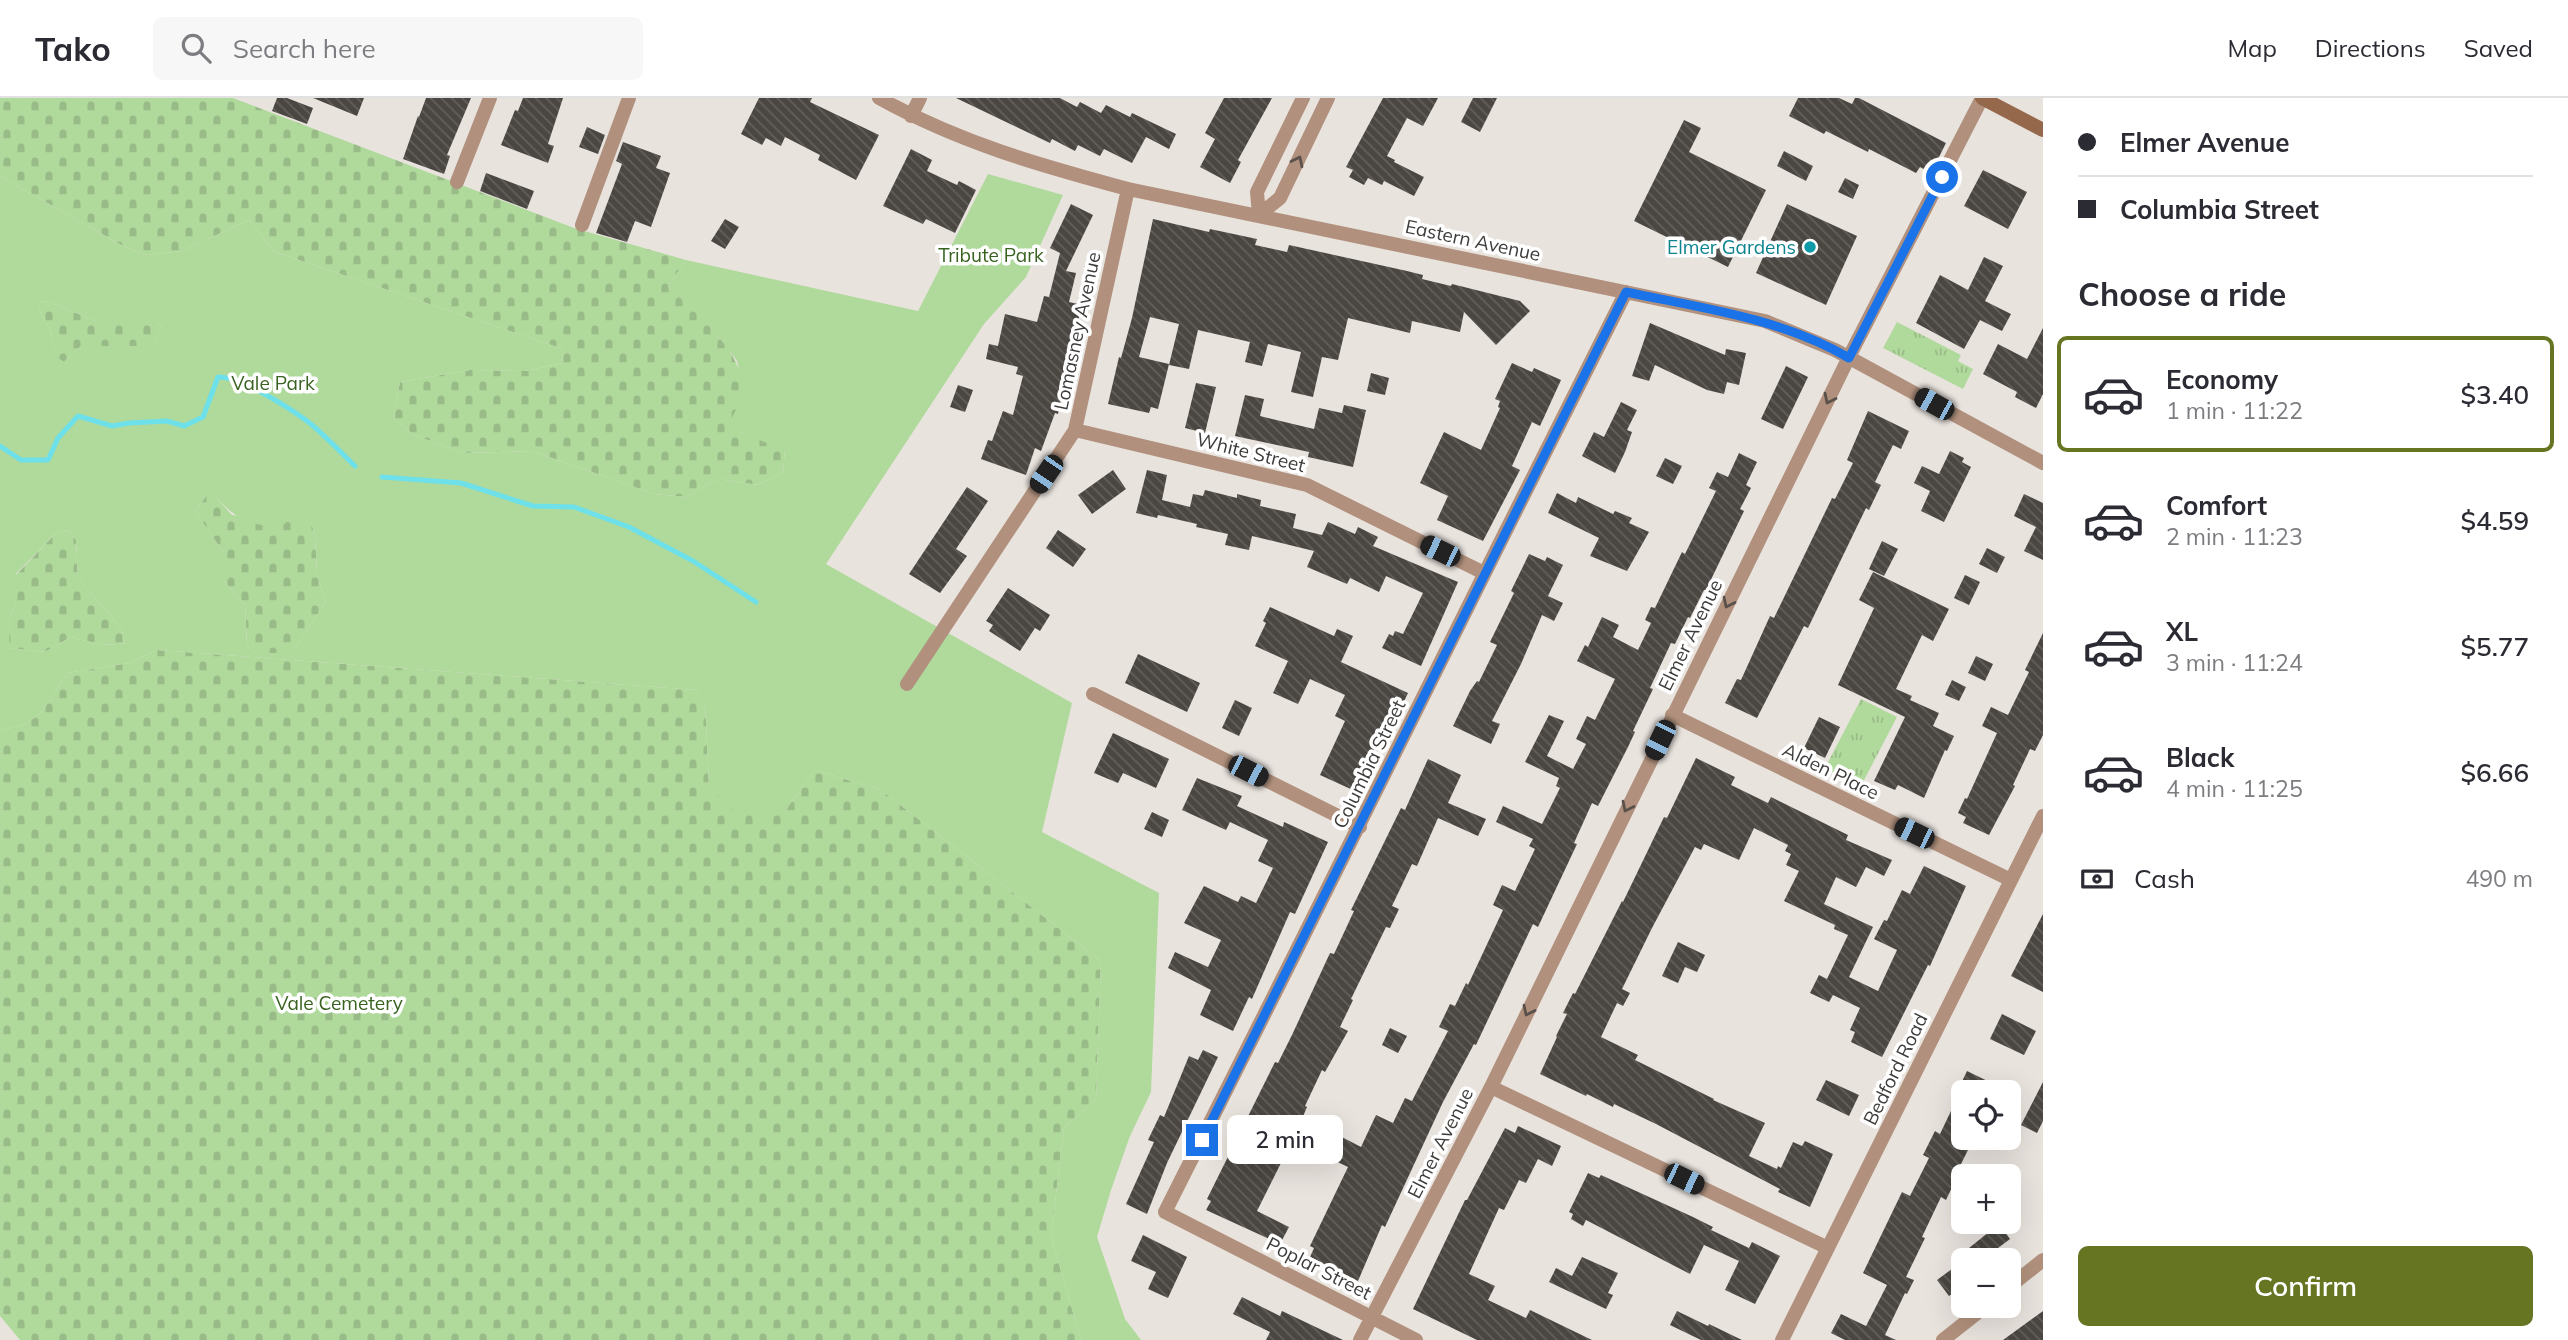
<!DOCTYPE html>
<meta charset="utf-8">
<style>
body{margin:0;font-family:Mulish,sans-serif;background:#f7f7f7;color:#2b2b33;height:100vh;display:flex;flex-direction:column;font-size:26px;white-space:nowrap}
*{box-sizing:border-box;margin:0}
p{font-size:23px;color:#7c7c81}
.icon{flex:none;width:38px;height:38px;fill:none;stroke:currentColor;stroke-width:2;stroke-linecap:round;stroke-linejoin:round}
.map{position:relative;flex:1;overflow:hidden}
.side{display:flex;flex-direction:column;background:#fff;width:525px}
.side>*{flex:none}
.top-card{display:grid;align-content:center;height:154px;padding:0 35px;background:#fff}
.tools{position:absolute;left:1951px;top:982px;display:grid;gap:14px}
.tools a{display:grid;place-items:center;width:70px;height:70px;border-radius:10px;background:#fff;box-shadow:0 7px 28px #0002;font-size:35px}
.end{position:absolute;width:32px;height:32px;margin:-16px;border:9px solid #1a73e8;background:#fff;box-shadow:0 0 0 4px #fff}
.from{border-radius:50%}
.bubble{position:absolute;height:49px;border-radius:10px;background:#fff;box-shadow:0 7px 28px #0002;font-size:23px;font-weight:600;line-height:49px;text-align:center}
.car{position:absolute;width:21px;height:42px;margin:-21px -10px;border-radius:9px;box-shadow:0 0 5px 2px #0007;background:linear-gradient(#222 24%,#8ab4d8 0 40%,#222 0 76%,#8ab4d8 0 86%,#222 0)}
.top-card b{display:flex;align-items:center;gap:24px;height:66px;font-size:26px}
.top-card b+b{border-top:2px solid #e1e1e2}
.top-card i{width:18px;height:18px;background:#2b2b33}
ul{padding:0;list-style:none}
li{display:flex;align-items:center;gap:21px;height:116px;margin:0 14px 10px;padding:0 21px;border:4px solid transparent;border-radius:10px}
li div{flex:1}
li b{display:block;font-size:26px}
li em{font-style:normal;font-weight:600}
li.selected{border-color:#667522}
li>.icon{width:63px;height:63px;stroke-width:1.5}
h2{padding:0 35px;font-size:32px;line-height:84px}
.pay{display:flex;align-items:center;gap:18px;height:77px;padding:0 35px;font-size:26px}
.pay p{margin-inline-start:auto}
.action{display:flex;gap:14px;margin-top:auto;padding:14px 35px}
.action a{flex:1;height:80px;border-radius:10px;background:#667522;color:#fff;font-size:28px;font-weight:600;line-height:80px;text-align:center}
header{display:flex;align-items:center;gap:42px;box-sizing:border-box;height:98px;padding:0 35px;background:#fff;border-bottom:2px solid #e1e1e2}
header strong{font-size:33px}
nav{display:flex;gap:38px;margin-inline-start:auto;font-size:24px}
.search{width:490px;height:63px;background:#f7f7f7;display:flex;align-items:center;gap:18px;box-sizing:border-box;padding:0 24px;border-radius:10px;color:#7c7c81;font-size:26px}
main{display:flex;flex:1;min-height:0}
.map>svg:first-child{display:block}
</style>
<header>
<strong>Tako</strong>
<div class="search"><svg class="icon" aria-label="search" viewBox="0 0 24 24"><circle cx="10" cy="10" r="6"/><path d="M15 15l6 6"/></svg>Search here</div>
<nav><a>Map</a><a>Directions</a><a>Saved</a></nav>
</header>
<main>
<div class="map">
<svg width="2043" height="1242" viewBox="0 0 2043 1242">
<defs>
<pattern id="grass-tufts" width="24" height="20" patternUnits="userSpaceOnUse" patternTransform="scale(1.75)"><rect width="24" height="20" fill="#b0d99c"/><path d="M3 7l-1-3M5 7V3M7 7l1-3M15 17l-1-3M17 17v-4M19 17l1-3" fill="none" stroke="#98bb87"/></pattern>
<pattern id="cemetery-stones" width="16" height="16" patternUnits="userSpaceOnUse" patternTransform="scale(1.75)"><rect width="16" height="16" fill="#b0d99c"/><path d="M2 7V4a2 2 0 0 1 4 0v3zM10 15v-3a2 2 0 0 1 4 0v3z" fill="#98bb87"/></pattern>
<pattern id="building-back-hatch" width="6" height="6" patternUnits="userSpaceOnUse" patternTransform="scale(1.75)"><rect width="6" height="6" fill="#4a4742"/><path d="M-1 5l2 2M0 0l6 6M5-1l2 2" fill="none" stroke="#63605c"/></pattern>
</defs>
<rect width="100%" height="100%" fill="#e9e3de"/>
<path fill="url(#grass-tufts)" d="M1897,224L1961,257L1958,263L1973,271L1963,291L1883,250Z
M1861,601L1897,619L1861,688L1825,670Z"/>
<path fill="url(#cemetery-stones)" d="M0,0H233L574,130L686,162L668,188C699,218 742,250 744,296C745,308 740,322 737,333L785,351L783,374L758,387L718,381L686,399L654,396L532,353L463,355L414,337L393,320L400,284L470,272L526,273L562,265L563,251L275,154L249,122L182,153L147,157L123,148L0,78Z
M46,203L96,223H156L162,229L152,248H81L64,264L55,259L51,234L41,216L38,205Z
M207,397H214L232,417L311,425L315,437L317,477L326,504L292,555H255L247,548L245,507L223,482V454L195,413Z
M69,432L76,442L78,480L121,530L125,545C106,549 89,544 71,539L45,554L8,550L10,521L16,504V477L57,434Z
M157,552L696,592L705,604L709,689L787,710L815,672L881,692L1101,863L1096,1002L1064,1030L1051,1138L1081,1242H20L0,1218V632C43,626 45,608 67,575L129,565Z"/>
<path fill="#b0d99c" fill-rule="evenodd" d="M988,76L1063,97L1026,179L984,226L826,466L1072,605L1042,734L1159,795L1151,994L1130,1038L1111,1092L1097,1139L1125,1221L1141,1242H1081L1051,1138L1064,1030L1096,1002L1101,863L881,692L815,672L787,710L765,717L735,714L709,689L705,605L696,592L157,552L129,565L67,575C45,608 43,626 0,632V78L123,148L147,157L182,153L249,122L275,154L563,251L562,265L526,273L470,272L400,284L393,320L414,337L463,355L532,353L654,396L686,399L718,381L758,387L783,374L785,352L737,333L731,321L744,297L737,263L715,234L668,188L686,162L918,213ZM46,203L96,223H156L162,229L152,248H81L64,264L55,258L51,234L41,216L38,205ZM207,397H214C235,420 248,428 280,429L287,424L311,425L315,437L317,477L326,504L292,555H255L247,548L245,507L223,482V454L195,413ZM69,432L76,442L78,480L121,530L125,545C106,549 89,544 71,539L45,554L9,550L10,521L16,504V476L57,434Z"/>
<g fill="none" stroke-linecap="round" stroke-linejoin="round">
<path stroke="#6de0e9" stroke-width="5" d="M0,348L21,362H48L58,340L78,318L112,328L129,325L167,323L184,328L203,319L218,279C241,279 288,309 307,323C324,336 339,353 355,368
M382,379L461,385L533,408L574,409L629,429L693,463L756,504"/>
</g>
<path fill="url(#building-back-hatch)" d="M277,0H287L313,10L307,26L272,13Z
M313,0H364L357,18Z
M426,0H471L447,57L450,58L444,76L403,61L418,18L419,19Z
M523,0H563L548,46L554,48L548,65L501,47L515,12L518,13Z
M759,0H812L810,4L879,37L856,82L818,62L820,57L785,39L781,48L766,40L762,47L741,36Z
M956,0H1060L1077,9L1080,4L1101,15L1106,7L1130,19L1132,15L1176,36L1169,51L1146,39L1132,65L1104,51L1100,58L1078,47L1075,53L1052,41L1050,45Z
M1224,0H1272L1238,62L1241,64L1230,85L1200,69L1215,41L1205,35Z
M1383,0H1438L1423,28L1407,20L1387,58L1395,62L1394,64L1424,79L1414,98L1384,83L1382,87L1368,80L1364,87L1349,79L1353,72L1346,69Z
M1473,0H1497L1480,34L1461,24Z
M1798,0H1839L1852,6L1855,0H1859L1946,45L1931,75L1920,69L1916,75L1869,51L1868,54L1826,33L1824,36L1789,18Z
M1684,22L1701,30L1689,54L1766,92L1728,169L1634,123Z
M587,29L605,37L598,56L579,49Z
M623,44L661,58L656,70L670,75L651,129L635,123L627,144L596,135L622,66L616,63Z
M911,51L932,62L927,73L957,87L959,83L976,92L955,135L926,121L923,126L883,108Z
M1784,53L1813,68L1806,83L1777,68Z
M1983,72L2027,94L2008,131L1964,108Z
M486,75L534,93L527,111L480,93Z
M1845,80L1859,87L1853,101L1838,94Z
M1071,106L1093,117L1066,173L1076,175L1069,204L1082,207L1060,296L1062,297L1058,316L1055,315L1041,353L1035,350L1026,377L981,361L988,342L992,343L1003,313L1013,317L1023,278L1016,276L1018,269L986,261L989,246L998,248L1005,216L1037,224L1044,198L1049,199L1060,155L1050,150Z
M1787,106L1857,138L1826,207L1756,175Z
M725,121L739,129L725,151L711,143Z
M1153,121L1209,134L1210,131L1257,141L1255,147L1287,154L1289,147L1407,173L1423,177L1422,181L1451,188L1452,186L1520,203L1530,213L1496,247L1464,214L1460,234L1412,223L1410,235L1348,220L1338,262L1322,259L1313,299L1291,294L1301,254L1268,246L1262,268L1245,264L1250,244L1198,232L1189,271L1169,267L1179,226L1150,219L1139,259L1169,266L1158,311L1151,309L1149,315L1108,306L1119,259L1121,260L1132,220Z
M1984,159L2003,168L1985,203L2011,216L2002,233L1980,222L1964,251L1916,225L1940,177L1968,192Z
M1650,225L1725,257L1726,251L1746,255L1739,287L1727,284L1724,296L1707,292L1655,267L1649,283L1632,278Z
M2043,230V296L2036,310L2015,299L2017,294L1983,276L1998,246L2027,261Z
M1512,265L1532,274L1534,270L1561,282L1540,328L1532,324L1512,368L1520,372L1483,443L1437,422L1448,398L1420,385L1444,334L1481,352L1500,310L1498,309L1500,303L1495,301Z
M1786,268L1808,279L1783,331L1761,321Z
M1371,275L1389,280L1385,297L1367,293Z
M1196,285L1216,289L1205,335L1185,330Z
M958,287L973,292L965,314L950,309Z
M1245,297L1264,301L1260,318L1314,331L1319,310L1342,315L1344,307L1366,312L1353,369L1308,359L1309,354L1235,338Z
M1621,304L1637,312L1627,332L1632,334L1625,354L1615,375L1582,358L1594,334L1604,339Z
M1868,313L1909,333L1901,351L1893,347L1875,384L1881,387L1869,412L1866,410L1808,530L1804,528L1757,620L1725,605L1737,581L1741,582L1770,518L1774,520L1832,400L1835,401L1853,365L1847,362Z
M1950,353L1964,360L1962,364L1971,369L1944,424L1921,413L1930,393L1914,385L1922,368L1939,376Z
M1739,355L1757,364L1746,387L1751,390L1740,411L1744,413L1706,492H1704L1690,520L1688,519L1675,546L1671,545L1650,590L1653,591L1633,633L1635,634L1628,649L1598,708L1592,705L1574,745L1577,746L1538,829L1533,826L1476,947L1474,946L1443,1004L1385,1129L1382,1127L1358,1183L1310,1159L1314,1150L1310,1148L1348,1069L1327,1059L1338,1037L1361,1049L1376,1017L1393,1025L1405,1000L1412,1003L1448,933L1439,929L1450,906L1455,908L1466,885L1468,887L1503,812L1493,807L1502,787L1515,793L1535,751L1529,748L1533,741L1496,724L1503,708L1542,726L1560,690L1556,688L1559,680L1525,664L1549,617L1564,623L1547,658L1573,671L1586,646L1576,641L1587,618L1595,622L1615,581L1577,563L1585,547L1588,549L1602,519L1619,527L1613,539L1638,552L1651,525L1645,522L1651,509L1655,510L1682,454L1685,456L1716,393L1709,390L1717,374L1728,379Z
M1665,360L1682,368L1673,386L1656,378Z
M1113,372L1126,391L1092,416L1078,397Z
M1147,372L1167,377L1162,402L1190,409L1193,396L1203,398L1205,392L1237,400V396L1261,402L1260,408L1296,416L1293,430L1322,437L1328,424L1355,436L1358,429L1378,439L1373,448L1458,484L1421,568L1382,550L1389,536L1393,538L1395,533L1403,536L1423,495L1386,478L1379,494L1350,480L1347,486L1307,469L1314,453L1252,438L1249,452L1225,447L1228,436L1196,429L1197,426L1158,417L1157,420L1136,415Z
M967,389L988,403L956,451L967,458L940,495L909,476Z
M1557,395L1576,405L1578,399L1613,416L1615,413L1632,420L1629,425L1649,434L1627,473L1590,458L1599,440L1548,415Z
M2024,396L2043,405V462L2024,453L2036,429L2014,418Z
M1058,432L1086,451L1073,469L1046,450Z
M1882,443L1898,451L1884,478L1869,471Z
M1987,450L2005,459L1997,475L1979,466Z
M1529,456L1545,463L1547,459L1563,467L1548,498L1563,505L1554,523L1542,517L1521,566L1492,623L1500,626L1491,646L1453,628L1470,593L1477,583L1479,584L1497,547L1490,544L1514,495L1511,493Z
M1873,474L1949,511L1933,543L1922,537L1896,591L1912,598L1910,602L1939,615L1933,628L1954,638L1947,653L1945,652L1924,700L1898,687L1895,692L1874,683L1905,619L1838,587L1874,510L1859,502Z
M1965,477L1980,484L1969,507L1954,500Z
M1008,490L1050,517L1040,533L1035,530L1020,553L989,533L993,527L986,523Z
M1270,509L1334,538L1337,531L1353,538L1341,564L1408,595L1390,633L1385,631L1380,639L1355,693L1320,677L1345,623L1335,618L1345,597L1310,581L1298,606L1273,595L1288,563L1255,548L1266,525L1263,523Z
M2043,535V637L2035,653L2030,651L2013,687L2015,688L1989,737L1963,725L1966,719L1958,715L1965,700L1967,701L1997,635L1982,628L1991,609L2008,617L2029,574L2025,572Z
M1138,556L1200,585L1187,614L1125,585Z
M1976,558L1993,566L1985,583L1968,575Z
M1952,582L1966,589L1959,603L1945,597Z
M1235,602L1252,610L1239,638L1222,630Z
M1819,619L1840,629L1825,660L1804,650Z
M1113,635L1169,661L1156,690L1123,675L1118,685L1094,675Z
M1696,660L1735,679L1731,687L1768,705L1771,699L1848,737L1846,742L1892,762L1884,778L1866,769L1856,789L1836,779L1824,806L1873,829L1849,879L1878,893L1897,852L1874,841L1884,822L1887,823L1902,792L1910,796L1924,768L1966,788L1930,868L1928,867L1882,959L1851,944L1855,934L1850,932L1860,910L1833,897L1829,904L1810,895L1819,877L1827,881L1848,837L1834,831L1835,827L1784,803L1799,773L1786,767L1791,756L1785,753L1788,747L1754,730L1739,762L1704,746L1701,752L1695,749L1652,830L1622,891L1630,895L1623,908L1617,905L1601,939L1638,957L1635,962L1714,1001L1713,1002L1765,1025L1749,1058L1777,1071L1778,1068L1781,1070L1793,1044L1802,1048L1805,1043L1833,1056L1810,1109L1778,1094L1780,1091L1656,1026L1614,1006L1613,1009L1587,996L1586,998L1540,976L1557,939L1556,938L1567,916L1563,915L1573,895L1575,896L1622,803L1623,804L1664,719L1667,720Z
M1428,661L1461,677L1448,705L1486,721L1478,738L1438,720L1417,768L1412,766L1392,808L1399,811L1390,830L1386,829L1351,901L1353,902L1340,929L1348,933L1325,974L1322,972L1305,1008L1307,1009L1296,1035L1257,1113L1289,1129L1280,1146L1206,1112L1211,1103L1207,1101L1275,964L1278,965L1292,937L1330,855L1334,856L1354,813L1351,812L1401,710L1405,712Z
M1197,680L1242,698L1237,708L1283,729L1284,724L1328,744L1295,816L1290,814L1252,901L1249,899L1233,933L1200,917L1211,892L1168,870L1175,854L1208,869L1221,842L1184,825L1204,788L1238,804L1241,798L1256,805L1273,770L1258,763L1268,742L1230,724L1226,732L1182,712Z
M1152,714L1169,722L1162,739L1144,731Z
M2043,816V894L2011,878Z
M1678,844L1705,857L1697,874L1685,869L1678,885L1662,878Z
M2002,916L2036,933L2024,957L1990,941Z
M1390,930L1407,938L1398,955L1382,947Z
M1203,952L1218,959L1167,1065L1147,1116L1126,1106L1154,1044L1148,1042L1160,1017L1164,1019L1189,958L1198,962Z
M1967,973L2010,994H1964V1040H1974L1954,1080L1956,1081L1946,1102L1941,1099L1922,1139L1925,1140L1906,1179L1914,1182L1907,1196L1905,1195L1885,1237L1896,1242H1845L1831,1235L1841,1216L1866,1228L1887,1187L1863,1175L1902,1094L1910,1098L1929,1060L1923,1057L1935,1033L1940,1036L1960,994H1957Z
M1826,982L1859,997L1849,1018L1816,1002Z
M2043,984V1023L2037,1035L2021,1027Z
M1518,1028L1561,1048L1552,1068L1538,1061L1526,1085L1519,1082L1504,1112L1499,1110L1469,1176L1495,1188L1488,1202L1526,1220L1530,1212L1592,1242H1477L1413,1211L1465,1102H1467L1505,1030L1515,1035Z
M1588,1075L1599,1080L1601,1077L1693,1119L1713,1129L1711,1132L1749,1150L1752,1144L1780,1158L1755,1206L1725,1192L1739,1163L1704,1147L1690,1176L1586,1122L1583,1128L1571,1121L1573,1116L1569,1114Z
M1999,1126L2010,1141L1990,1156L1994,1162H1954Z
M1143,1137L1187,1159L1168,1200L1148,1191L1156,1174L1131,1163Z
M1582,1159L1618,1175L1608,1195L1613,1197L1606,1211L1549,1184L1556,1170L1572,1178Z
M1964,1162V1187L1949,1198L1937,1182Z
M1242,1199L1280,1218L1282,1213L1343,1242H1266L1270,1234L1233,1216Z
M1677,1213L1708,1228L1709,1226L1742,1242H1701L1670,1227Z
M2043,1213V1242H2003Z"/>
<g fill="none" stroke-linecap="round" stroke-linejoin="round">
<path stroke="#b1917d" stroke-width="14" d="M879,0C960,45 1039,67 1128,91L1765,223L1835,252L2043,365
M911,18L920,0
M457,84L490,0
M1259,117L1280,100L1328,0
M1259,117L1257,94L1303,0
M582,127L629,0
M1075,332L1307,387L1484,475
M907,586L1075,332L1128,91
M1093,596L1360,729
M1672,617L2011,782
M1491,989L1828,1150
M2009,1189L2043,1162
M1360,1242L1491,989L1849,259L1982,0
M1416,1242L1165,1114C1320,808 1471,500 1626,194
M1782,1242L2043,718
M1943,1242L1986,1208"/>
<path stroke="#95684c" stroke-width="14" d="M1982,0L2043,32"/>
</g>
<defs><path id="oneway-chevron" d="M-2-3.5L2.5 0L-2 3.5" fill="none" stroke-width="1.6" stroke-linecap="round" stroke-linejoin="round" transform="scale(1.75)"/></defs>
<g stroke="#5b514b">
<use href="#oneway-chevron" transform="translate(1298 63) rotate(-64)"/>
<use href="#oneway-chevron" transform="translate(1829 301) rotate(116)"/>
<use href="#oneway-chevron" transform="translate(1728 505) rotate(116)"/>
<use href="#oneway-chevron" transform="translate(1627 709) rotate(116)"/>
<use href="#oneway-chevron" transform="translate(1528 913) rotate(116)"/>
</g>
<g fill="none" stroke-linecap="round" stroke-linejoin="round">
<path stroke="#1a73e8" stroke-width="9" d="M1202,1042L1626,194C1701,210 1781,220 1849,260L1942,79"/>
</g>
<circle fill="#0f9aa8" stroke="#fff" stroke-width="2.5" cx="1810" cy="149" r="7"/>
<g text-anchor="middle" stroke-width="7" stroke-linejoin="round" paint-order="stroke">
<g font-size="19" fill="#3e3c3a" stroke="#fff">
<text transform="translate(1473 142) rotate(12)" y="7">Eastern Avenue</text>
<text transform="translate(1077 233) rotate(-78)" y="7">Lomasney Avenue</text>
<text transform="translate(1251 354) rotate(14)" y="7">White Street</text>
<text transform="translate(1690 537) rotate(-64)" y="7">Elmer Avenue</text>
<text transform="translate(1369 666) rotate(-64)" y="7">Columbia Street</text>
<text transform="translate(1831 673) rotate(26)" y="7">Alden Place</text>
<text transform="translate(1895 971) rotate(-64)" y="7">Bedford Road</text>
<text transform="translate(1440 1045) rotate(-63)" y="7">Elmer Avenue</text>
<text transform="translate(1319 1170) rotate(27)" y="7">Poplar Street</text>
</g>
<g font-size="19" fill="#0d838f" stroke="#fff" text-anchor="end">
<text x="1796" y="156">Elmer Gardens</text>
</g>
<g font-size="19" fill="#38621f" stroke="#fff">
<text x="991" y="164">Tribute Park</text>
<text x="273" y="292">Vale Park</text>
<text x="339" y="912">Vale Cemetery</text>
</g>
</g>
</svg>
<div class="tools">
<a><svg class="icon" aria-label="locate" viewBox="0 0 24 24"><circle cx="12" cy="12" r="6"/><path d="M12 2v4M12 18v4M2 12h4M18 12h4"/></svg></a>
<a>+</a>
<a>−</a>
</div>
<i class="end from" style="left:1942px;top:79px"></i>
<i class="end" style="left:1202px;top:1042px"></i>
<div class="bubble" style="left:1227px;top:1017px;width:116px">2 min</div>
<i class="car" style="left:1934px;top:306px;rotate:299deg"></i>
<i class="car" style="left:1046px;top:376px;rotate:214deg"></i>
<i class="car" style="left:1440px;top:453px;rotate:296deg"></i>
<i class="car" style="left:1660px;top:642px;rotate:206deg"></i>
<i class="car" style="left:1248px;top:673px;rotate:117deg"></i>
<i class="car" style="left:1914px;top:735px;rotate:296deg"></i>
<i class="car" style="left:1684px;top:1081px;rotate:116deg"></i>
</div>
<section class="side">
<div class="top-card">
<b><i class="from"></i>Elmer Avenue</b>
<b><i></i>Columbia Street</b>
</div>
<h2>Choose a ride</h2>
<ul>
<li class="selected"><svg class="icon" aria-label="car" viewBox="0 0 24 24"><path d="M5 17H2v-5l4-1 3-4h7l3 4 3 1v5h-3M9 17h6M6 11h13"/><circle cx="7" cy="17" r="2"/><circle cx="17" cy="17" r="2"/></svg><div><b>Economy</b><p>1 min · 11:22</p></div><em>$3.40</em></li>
<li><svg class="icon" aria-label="car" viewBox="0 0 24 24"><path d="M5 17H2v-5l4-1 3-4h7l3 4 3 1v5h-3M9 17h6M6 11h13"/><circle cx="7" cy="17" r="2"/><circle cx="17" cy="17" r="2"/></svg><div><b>Comfort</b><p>2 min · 11:23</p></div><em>$4.59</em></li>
<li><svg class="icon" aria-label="car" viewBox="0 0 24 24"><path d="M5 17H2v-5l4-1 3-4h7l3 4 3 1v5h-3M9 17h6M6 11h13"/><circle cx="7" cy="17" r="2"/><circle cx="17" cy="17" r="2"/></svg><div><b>XL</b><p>3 min · 11:24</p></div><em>$5.77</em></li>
<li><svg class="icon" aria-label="car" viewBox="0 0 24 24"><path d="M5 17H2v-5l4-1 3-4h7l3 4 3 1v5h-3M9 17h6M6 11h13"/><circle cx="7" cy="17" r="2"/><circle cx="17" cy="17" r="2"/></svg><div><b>Black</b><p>4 min · 11:25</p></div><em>$6.66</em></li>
</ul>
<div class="pay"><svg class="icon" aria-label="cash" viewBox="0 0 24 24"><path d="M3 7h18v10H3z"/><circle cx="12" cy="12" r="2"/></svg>Cash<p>490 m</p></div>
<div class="action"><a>Confirm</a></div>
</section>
</main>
